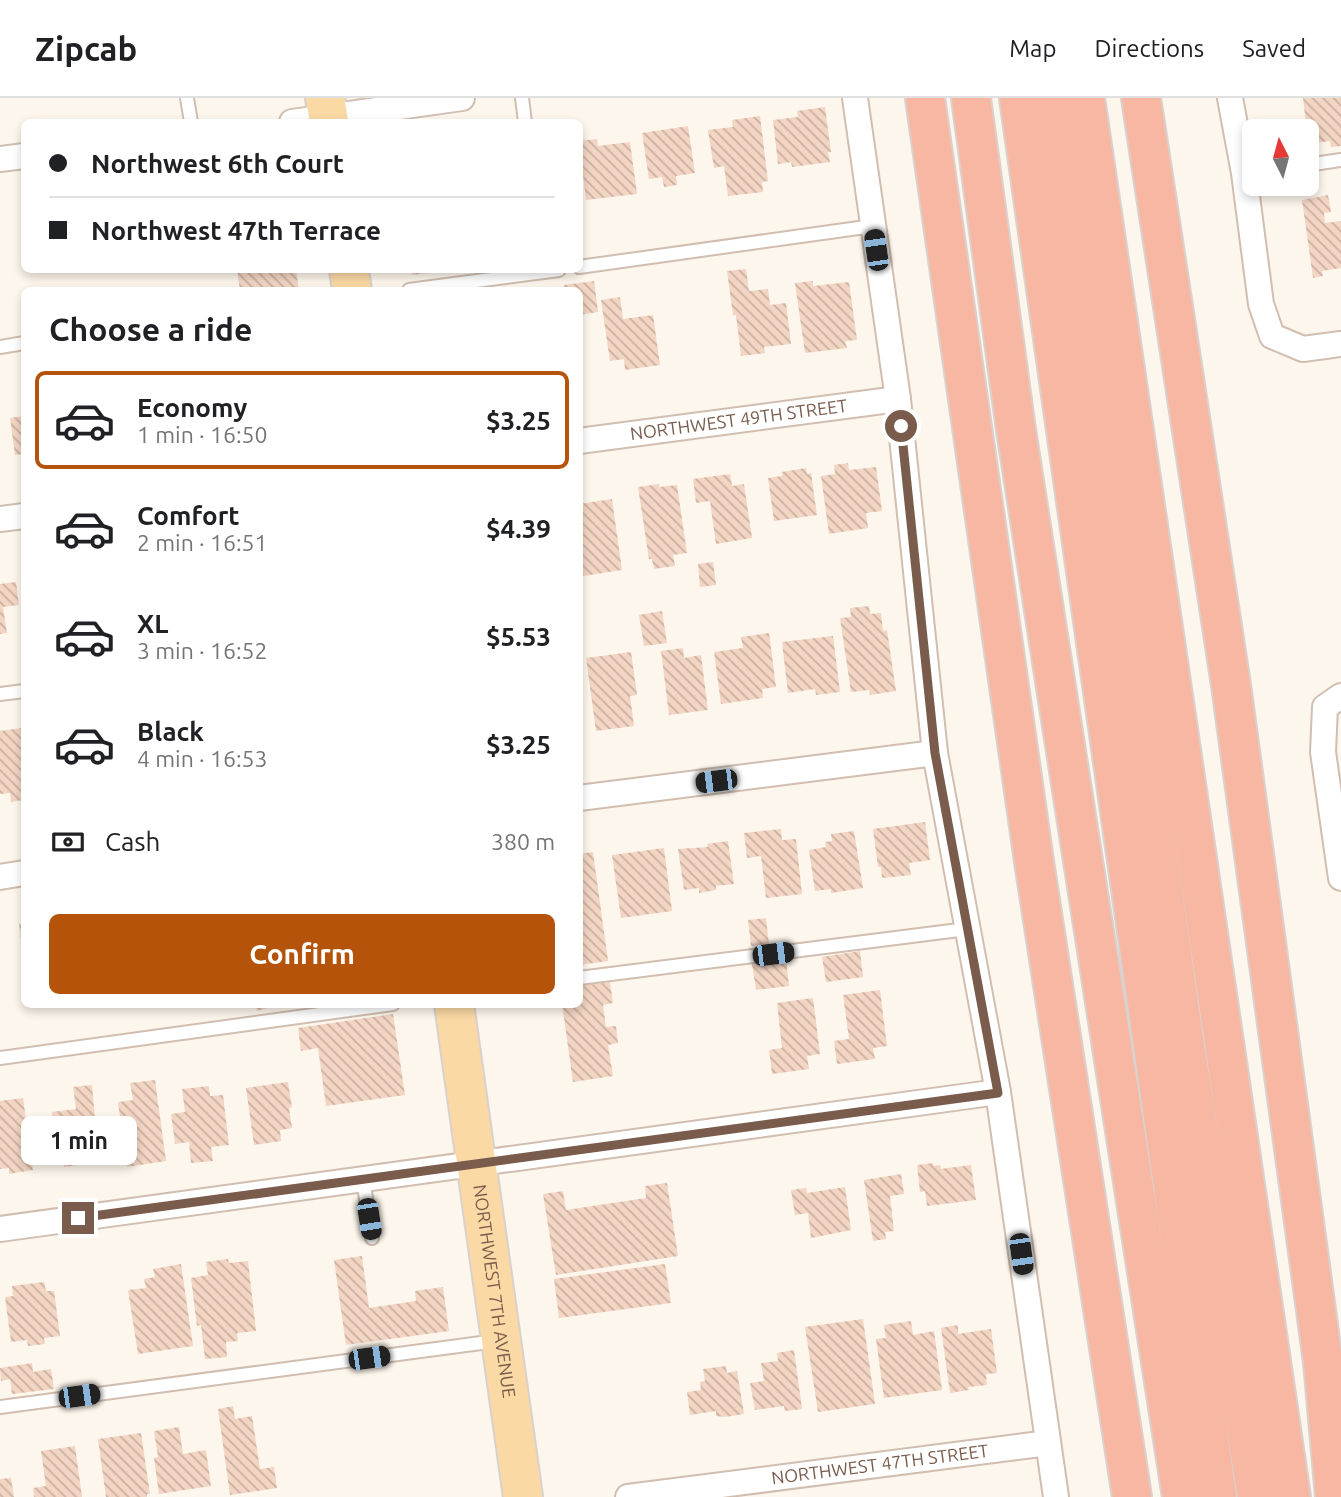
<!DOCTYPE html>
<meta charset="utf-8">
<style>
body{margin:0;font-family:Ubuntu,sans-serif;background:#f2f2f2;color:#202124;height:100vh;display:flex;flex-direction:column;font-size:26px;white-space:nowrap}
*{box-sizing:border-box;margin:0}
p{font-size:23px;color:#757577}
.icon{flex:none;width:38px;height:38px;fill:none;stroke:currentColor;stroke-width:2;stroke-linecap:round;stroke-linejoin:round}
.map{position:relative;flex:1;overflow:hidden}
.details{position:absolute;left:21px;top:189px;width:562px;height:721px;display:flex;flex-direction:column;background:#fff;border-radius:10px;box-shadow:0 4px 10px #0003}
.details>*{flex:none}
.top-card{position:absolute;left:21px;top:21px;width:562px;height:154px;border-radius:10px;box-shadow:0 4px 10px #0003;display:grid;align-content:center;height:154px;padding:0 28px;background:#fff}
.needle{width:46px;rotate:354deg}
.buttons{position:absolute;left:1242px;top:21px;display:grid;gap:14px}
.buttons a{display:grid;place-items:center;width:77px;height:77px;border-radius:10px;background:#fff;box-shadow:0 4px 10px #0003;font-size:35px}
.end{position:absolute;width:32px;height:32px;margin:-16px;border:9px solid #7a5c4d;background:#fff;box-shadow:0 0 0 4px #fff}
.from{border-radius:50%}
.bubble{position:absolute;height:49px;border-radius:10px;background:#fff;box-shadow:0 4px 10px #0003;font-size:23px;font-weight:600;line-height:49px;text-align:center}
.car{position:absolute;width:21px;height:42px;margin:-21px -10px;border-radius:9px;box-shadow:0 0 5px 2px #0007;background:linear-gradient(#222 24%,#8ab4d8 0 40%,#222 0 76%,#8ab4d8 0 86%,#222 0)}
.top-card b{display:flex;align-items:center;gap:24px;height:66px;font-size:26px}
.top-card b+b{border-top:2px solid #e0e0e0}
.top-card i{width:18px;height:18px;background:#202124}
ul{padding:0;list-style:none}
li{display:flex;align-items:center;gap:21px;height:98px;margin:0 14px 10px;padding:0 14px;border:4px solid transparent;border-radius:10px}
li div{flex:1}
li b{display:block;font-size:26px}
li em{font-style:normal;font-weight:600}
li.selected{border-color:#b45309}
li>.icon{width:63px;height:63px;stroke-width:1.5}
h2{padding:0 28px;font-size:32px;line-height:84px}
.pay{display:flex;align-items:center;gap:18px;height:77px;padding:0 28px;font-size:26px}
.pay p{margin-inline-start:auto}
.primary-button{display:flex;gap:14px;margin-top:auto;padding:14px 28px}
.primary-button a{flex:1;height:80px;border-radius:10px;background:#b45309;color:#fff;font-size:28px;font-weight:600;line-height:80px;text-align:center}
header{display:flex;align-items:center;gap:42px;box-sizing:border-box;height:98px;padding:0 35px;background:#fff;border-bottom:2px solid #e0e0e0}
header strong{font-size:33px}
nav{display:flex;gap:38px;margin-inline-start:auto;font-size:24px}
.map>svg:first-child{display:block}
</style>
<header>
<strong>Zipcab</strong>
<nav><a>Map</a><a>Directions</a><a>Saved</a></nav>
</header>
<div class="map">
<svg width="1341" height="1399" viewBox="0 0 1341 1399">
<defs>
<pattern id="building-back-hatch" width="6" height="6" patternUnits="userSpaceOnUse" patternTransform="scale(1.75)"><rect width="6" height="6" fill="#f3d5c3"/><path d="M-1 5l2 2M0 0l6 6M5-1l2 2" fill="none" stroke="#cab0a1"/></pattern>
</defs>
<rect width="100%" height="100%" fill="#fdf6ec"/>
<path fill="url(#building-back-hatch)" d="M1303,0H1341V48L1331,49L1330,43L1307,46V33H1300L1299,26H1306Z
M825,9L831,54H828L830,64L792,69L791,64L778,66L773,22L798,19L797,13Z
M760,18L768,83L762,84L763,94L728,98L724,68L714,70L708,32L733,29L732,22Z
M688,28L695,75L676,78L677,87L664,89L662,79L649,81L642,35Z
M597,41L598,48L630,44L637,96L586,102L579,43Z
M1328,97L1331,114L1324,115L1325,125L1341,123V170L1322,173L1323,178L1313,180L1302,102Z
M746,171L749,193L768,191L770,207L786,205L791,246L764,249L765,255L741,258L736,217H733L727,173Z
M237,172H296L299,192H240Z
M411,172H444V173L412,177Z
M594,183L598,214L579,217V192H565L564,187Z
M813,183V188L849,184L857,242L845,243L847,250L805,255L795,185Z
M620,199L623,221L653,217L660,267L625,272L624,261L610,263L601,202Z
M24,318V356L15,357L10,320Z
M848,365L849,372L876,369L882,413L866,415L868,430L829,436L821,378L835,376L834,367Z
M806,370L807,376L811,375L817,417L774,423L768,380L782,378V374Z
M730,376L732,388L744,386L752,440L716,446L710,403L696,405L693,381Z
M659,386V389L677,387L687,455L673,457L675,468L654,471L652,461H649L638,389Z
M612,401L622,472L583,478L579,448V406Z
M713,464L716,487L700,489L698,466Z
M16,484L19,507L3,509L7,535L0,536V486Z
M869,508L870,516L881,515L883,533L887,532L896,593L870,597L869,592L851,594L840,520L851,519L850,510Z
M662,513L667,545L644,548L639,517Z
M769,535L776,589L762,591L763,600L721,606L714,554L743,550L741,539Z
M833,538L840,594L816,597L815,591L788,595L782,544Z
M683,550L684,560L701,557L708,612L669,617L661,553Z
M631,554L637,597L630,598L634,628L596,633L586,560Z
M21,630L24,645V702L11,704L10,695L0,696V633Z
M925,724L930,762L909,765L911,777L882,780L881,769H878L873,731Z
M781,731L782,742L796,741L802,796L766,800L761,758L747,760L744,735Z
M854,733L863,790L831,795V791L815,793L809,752L826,749L825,744L832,743L831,736Z
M728,743L734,786L716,788V792L699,795V790L684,792L678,751L708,749L707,746Z
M664,750L672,813L621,820L612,757Z
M593,754L608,863L579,867V756Z
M766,820L769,846L751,848L748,822Z
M24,825V856H23L19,826Z
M860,853L863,879L826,884L822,859Z
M786,861L789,888L756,892L752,866Z
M610,884L613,905L603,907L606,929L616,928L618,945L608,947L613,978L573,984L562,906H579V888Z
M880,892L887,948L873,950L875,961L837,966L834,943L849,941L843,897Z
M813,900L820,956L807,958L809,971L772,976L769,952L782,950L777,905Z
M255,906H278V907L257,913Z
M393,916L405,997L326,1008L318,950L301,953L298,930Z
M155,982L166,1063L127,1069L118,1004L133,1002L130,985Z
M288,984L292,1009L289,1010L292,1030L280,1032L281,1043L254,1047L246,990Z
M92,987L98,1053L94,1054L96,1064L64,1069L62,1057L58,1058L56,1048L40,1050L37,1029L53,1026L52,1014L76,1011L73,989Z
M209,988L210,998L223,997L229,1047L211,1049L213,1063L191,1065L189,1044L175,1046L171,1016L185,1014L182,991Z
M23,1000L33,1072L9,1076V1070L0,1071V1003Z
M933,1065V1068L940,1067L941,1071L971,1067L976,1102L927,1108L925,1093L920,1094L917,1067Z
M901,1076L904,1096L890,1098L894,1133L885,1134L886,1141L873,1143L864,1082Z
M667,1085L678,1158L556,1177L543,1096L563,1093L566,1112L646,1100L645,1088Z
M845,1089L851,1132L811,1140L808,1115L795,1117L791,1092L806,1090L807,1095Z
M362,1158L369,1210L416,1203L415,1193L443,1189L449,1233L346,1247L334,1162Z
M228,1161L229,1165L248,1163L256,1233L237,1235L238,1243L226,1244L227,1259L205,1261L201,1227L197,1228L191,1180L208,1177L206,1164Z
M181,1166L193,1248L138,1256L128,1192L146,1190L144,1181L155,1179L153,1171Z
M665,1166L671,1205L559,1220L554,1181Z
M44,1184L46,1193H54L60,1238L44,1240L45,1246L28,1248L27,1242L11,1244L5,1199L13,1198L12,1188Z
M863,1221L875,1306L818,1314L805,1229Z
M911,1223L913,1237L934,1233L942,1292L884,1300L876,1241L886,1240L884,1227Z
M958,1227V1236L991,1231L997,1275L986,1276L987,1287L968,1289L969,1292L950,1295L941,1230Z
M794,1252L802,1311L785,1313L784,1308L755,1312L750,1285L764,1283L761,1265L778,1263L777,1255Z
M32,1265L33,1274L51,1271L54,1291L12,1296L10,1281L1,1283L0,1270Z
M726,1268L727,1275L737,1273L744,1316L725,1319L716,1318V1313L690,1317L687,1294L701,1292L700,1284L705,1283L703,1271Z
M233,1308L235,1321L252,1318L260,1371L274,1369L277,1390L230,1397L218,1311Z
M179,1329L183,1356L206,1352L211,1388L159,1396L154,1360L158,1359L154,1333Z
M141,1335L150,1396H147V1399H106L98,1341Z
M75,1348L82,1399H34L33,1390L46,1388L41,1353Z
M11,1380L14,1399H0V1381Z"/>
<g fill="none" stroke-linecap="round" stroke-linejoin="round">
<g stroke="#d1beb0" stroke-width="16">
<path id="lane" d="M187,0L191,24
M522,0L525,24
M1307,67L1341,62
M579,169L873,128
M409,192L559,172
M0,249L24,245
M0,596L24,593
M579,880L967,831
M0,960L393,906
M363,1081L372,1140
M0,1309L496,1243"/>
</g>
<g stroke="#d1beb0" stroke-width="28">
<g id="street">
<path d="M855,0L898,301L935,655L998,994L1056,1399"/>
<path d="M1230,0L1244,75L1261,206L1272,238L1303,251L1341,246"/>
<path d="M292,24L462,0"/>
<path d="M0,61L24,58"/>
<path id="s1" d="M579,343L898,301"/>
<path d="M0,421L24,418"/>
<path d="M1341,598L1325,609L1323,654L1341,780"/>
<path d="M579,700L935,655"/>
<path d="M0,779L24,775"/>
<path d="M0,1131L998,994"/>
<path id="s2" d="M628,1399L1048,1345"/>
</g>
</g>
<g stroke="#dad1cd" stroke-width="42">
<g id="primary">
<path d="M325,0L329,24"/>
<path d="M349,172L352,192"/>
<path id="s3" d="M454,906L523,1399"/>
</g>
</g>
<g stroke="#dad1cd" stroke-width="42">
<path id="highway" d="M925,0L1035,770L1132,1399
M971,0L1016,332L1182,1399
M1019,0L1217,1399
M1051,0L1184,942L1257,1399
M1085,0L1291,1399
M1141,0L1231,587L1323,1264L1335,1399"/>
</g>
<use href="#lane" stroke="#fff" stroke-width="12"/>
<use href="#street" stroke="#fff" stroke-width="24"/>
<use href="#primary" stroke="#fbd9a5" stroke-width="38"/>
<use href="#highway" stroke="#f7b7a3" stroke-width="38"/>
</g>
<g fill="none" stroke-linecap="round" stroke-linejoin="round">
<path stroke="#7a5c4d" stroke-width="9" d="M78,1120L998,995L935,655L901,328"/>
</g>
<g text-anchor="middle" stroke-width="7" stroke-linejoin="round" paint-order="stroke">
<g font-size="18" fill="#7a5c4d" stroke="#fffaf3">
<text dy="6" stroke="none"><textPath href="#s1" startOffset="161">NORTHWEST 49TH STREET</textPath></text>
<text dy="6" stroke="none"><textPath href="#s3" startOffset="290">NORTHWEST 7TH AVENUE</textPath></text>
<text dy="6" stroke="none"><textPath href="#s2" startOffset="254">NORTHWEST 47TH STREET</textPath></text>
</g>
</g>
</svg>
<div class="buttons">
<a><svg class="needle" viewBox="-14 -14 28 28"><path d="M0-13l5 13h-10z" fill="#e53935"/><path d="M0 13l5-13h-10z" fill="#757577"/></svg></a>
</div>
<i class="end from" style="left:901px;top:328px"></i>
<i class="end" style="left:78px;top:1120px"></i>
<div class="bubble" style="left:21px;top:1018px;width:116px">1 min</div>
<i class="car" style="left:876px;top:152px;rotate:352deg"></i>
<i class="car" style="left:716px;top:683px;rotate:263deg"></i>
<i class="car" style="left:773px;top:856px;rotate:83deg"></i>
<i class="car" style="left:369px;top:1121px;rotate:171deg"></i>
<i class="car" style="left:1021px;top:1156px;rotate:172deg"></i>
<i class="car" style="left:369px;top:1260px;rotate:82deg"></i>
<i class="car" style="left:79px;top:1298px;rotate:82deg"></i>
<div class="top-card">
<b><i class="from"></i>Northwest 6th Court</b>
<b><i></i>Northwest 47th Terrace</b>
</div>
<section class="details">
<h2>Choose a ride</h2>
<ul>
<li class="selected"><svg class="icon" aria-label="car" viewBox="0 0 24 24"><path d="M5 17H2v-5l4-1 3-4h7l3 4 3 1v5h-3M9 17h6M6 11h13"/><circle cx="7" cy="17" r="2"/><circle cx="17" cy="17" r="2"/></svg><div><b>Economy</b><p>1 min · 16:50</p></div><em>$3.25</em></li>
<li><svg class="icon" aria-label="car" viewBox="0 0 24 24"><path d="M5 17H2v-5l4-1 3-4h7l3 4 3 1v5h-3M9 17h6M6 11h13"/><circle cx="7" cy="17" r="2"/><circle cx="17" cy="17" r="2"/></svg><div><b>Comfort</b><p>2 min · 16:51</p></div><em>$4.39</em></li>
<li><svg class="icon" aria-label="car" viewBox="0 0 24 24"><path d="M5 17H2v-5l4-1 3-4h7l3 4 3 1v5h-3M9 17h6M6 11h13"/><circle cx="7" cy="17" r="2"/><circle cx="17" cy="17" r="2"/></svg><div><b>XL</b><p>3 min · 16:52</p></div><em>$5.53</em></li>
<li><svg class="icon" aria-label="car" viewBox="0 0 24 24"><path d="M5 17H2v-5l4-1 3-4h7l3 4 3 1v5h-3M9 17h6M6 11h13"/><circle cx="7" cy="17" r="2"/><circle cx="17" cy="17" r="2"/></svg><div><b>Black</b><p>4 min · 16:53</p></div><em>$3.25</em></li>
</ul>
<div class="pay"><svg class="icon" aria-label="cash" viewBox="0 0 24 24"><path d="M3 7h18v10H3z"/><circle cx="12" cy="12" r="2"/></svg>Cash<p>380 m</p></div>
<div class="primary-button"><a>Confirm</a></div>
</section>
</div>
